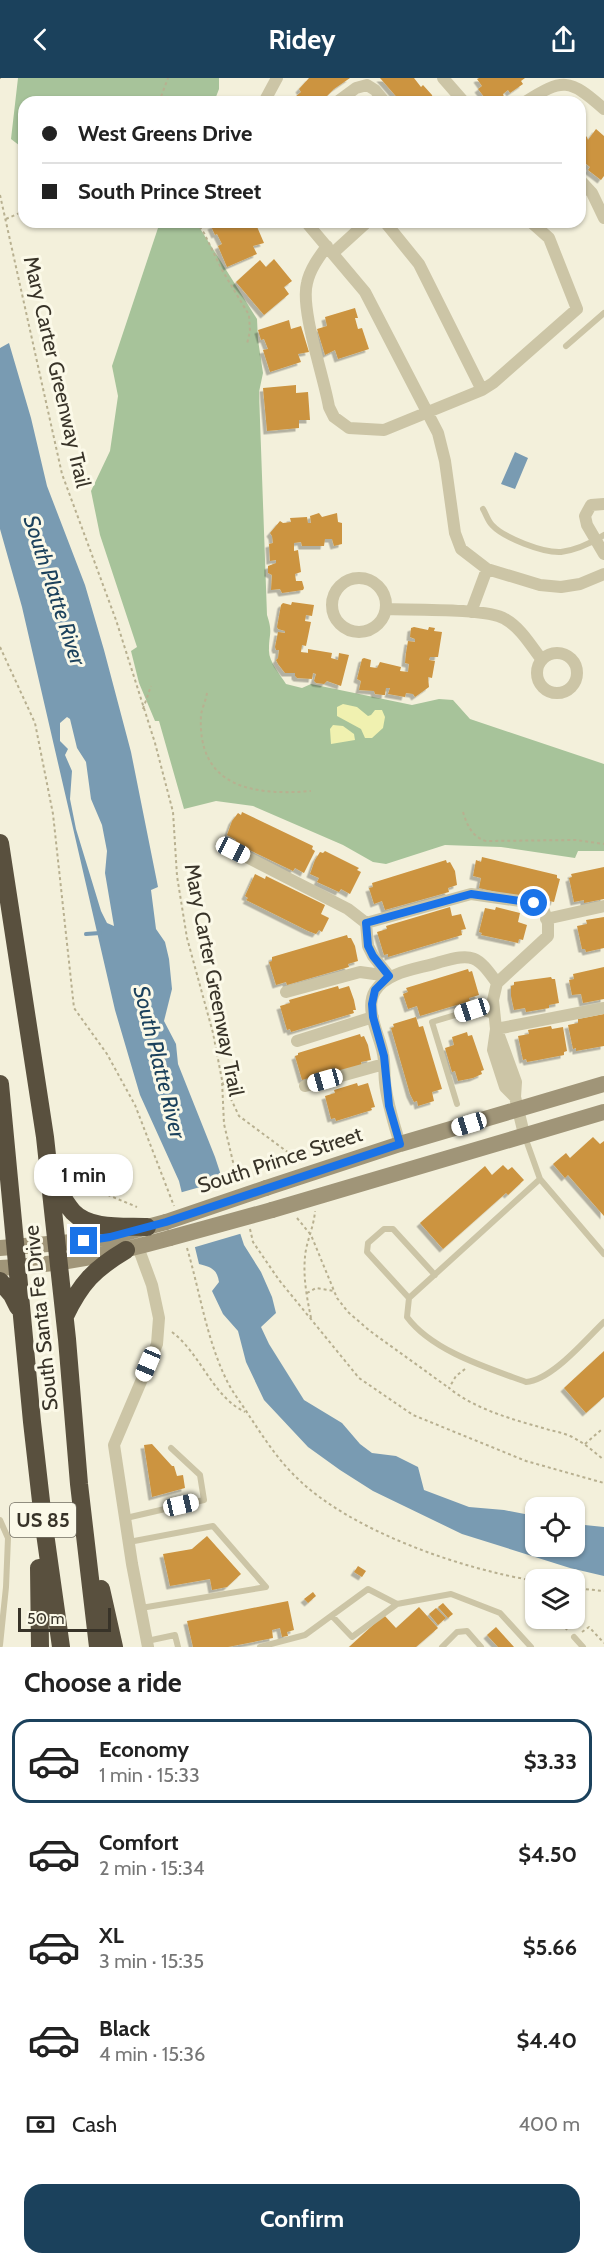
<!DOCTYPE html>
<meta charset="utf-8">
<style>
body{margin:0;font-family:Cabin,sans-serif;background:#f2f2f2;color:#222;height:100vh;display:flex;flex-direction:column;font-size:22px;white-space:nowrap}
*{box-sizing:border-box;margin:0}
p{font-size:20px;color:#767676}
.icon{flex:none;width:33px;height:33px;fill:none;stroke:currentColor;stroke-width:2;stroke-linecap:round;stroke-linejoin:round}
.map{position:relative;height:1569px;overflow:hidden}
.side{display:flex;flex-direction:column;background:#fff;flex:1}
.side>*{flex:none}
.top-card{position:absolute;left:18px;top:18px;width:568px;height:132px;border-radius:18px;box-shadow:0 2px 4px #0004;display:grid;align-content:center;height:132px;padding:0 24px;background:#fff}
.buttons{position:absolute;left:525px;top:1419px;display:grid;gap:12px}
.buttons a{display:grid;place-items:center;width:60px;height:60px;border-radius:12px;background:#fff;box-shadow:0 2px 4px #0004;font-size:30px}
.scale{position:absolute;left:18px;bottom:15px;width:93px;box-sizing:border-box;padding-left:6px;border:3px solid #383328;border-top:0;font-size:16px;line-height:21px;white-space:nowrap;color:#383328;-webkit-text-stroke:4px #fbf9e8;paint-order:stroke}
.end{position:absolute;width:27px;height:27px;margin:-14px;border:8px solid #1a73e8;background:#fff;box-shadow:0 0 0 3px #fff}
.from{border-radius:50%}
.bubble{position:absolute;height:42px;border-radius:18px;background:#fff;box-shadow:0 2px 4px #0004;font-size:20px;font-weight:700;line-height:42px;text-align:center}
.car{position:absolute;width:18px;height:36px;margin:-18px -9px;border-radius:8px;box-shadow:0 0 4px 2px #0007;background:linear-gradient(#fff 24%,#345 0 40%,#fff 0 76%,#345 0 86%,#fff 0)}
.top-card b{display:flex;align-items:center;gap:21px;height:57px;font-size:22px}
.top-card b+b{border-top:2px solid #e0e0e0}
.top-card i{width:15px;height:15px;background:#222}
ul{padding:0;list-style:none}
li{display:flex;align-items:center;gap:18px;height:84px;margin:0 12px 9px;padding:0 12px;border:3px solid transparent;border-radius:18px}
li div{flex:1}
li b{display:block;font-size:22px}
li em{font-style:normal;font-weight:700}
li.active{border-color:#1b415c}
li>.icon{width:54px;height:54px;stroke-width:1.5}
h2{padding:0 24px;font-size:27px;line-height:72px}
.pay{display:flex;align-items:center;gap:15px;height:66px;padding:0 24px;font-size:22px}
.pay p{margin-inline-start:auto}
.cta{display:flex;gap:12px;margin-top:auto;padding:12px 24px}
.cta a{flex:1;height:69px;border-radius:18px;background:#1b415c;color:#fff;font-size:24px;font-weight:700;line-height:69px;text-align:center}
header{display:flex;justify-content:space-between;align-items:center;height:78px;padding:0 24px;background:#1b415c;color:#fff;font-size:27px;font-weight:700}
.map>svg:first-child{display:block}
</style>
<header><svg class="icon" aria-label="back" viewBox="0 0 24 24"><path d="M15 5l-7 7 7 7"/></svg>Ridey<svg class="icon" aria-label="share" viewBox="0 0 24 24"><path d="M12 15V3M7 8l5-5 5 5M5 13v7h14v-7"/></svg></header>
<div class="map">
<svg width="604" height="1569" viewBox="0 0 604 1569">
<defs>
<filter id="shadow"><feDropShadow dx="-3.5" dy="3.5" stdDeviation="0" flood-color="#0004"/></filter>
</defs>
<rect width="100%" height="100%" fill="#f3f0db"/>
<path fill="#a7c39a" d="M18,0H219V11L214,24H24V71L11,61Z
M160,144H196L257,241L258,262L263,295L259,314L267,537C273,555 269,555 269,571C268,583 280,596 286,606L302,610L311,606L412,627L439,621L453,622L470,641L604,686V773H578L575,780L501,769L445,767L386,786L373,784L343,767L253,728L216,723L184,731L159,643H155L139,605L131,573L137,569L100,457L91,413L110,373L118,318L112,288Z"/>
<path fill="#f0f1b0" d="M343,626L357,629L368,638L371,637L375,632H382L385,639L383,650L372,660H365L361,651L337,638V629Z
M333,647L343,648L354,656L355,662L331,666L330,651Z"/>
<path fill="#799bb2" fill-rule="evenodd" d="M9,265L31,340L47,408L85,507L104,572L131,674L158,809L151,812L156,851L165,864L169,881L172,911L164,943L176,966L178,986L215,1079L244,1167L261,1194L272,1219L276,1235L261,1249L269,1266L304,1322L342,1345L360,1366L372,1375L396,1378L418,1389L424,1412L469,1429L504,1432L535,1438L536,1468H574L575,1446L604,1449V1498L570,1490L462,1456L373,1413L340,1392L308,1369L264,1322L246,1284L238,1253L223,1236L212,1213L219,1204C217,1191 211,1189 199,1186L179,1103L140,1017L115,932L22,529L0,451V270ZM67,639L70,641L77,670L86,684L91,721L102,747L107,773L105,795L114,848L107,845L101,833L76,751L70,721L72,693L65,677L68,671L60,663V645Z
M515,374L528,380L515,411L501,406Z"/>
<path fill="#f3f0db" d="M225,1102L243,1155L192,1170L179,1115Z"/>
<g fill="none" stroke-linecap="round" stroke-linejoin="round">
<path stroke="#799bb2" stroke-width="4" d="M86,856L100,855"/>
</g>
<path fill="#cc9440" filter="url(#shadow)" d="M309,0H350L334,11L321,24H289L301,14L299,11Z
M380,0H414L421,9L423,7L432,17L433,21L429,24H401Z
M479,0H525L521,3L523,6L510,15L508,12L503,16L504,19L497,24H488L478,11L482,8L477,1Z
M596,51L604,58V98L601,102L588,92L590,89L580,81V53L587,59L588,62Z
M221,144H255L264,165L253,168L257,176L227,189L218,168L222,166L217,156L215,157L211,148Z
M274,181L292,203L284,209L289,216L264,237L236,204L260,182L266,189Z
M355,230L358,240H355L358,251L362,250L369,271L338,281L335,272L325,277L317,251L327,248L325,239Z
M289,242L291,251L301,248L309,274L298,276L301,284L270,294L263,272L268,271L264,261L261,262L258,252Z
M296,307V315L308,314L310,342H299V350L267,353L263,310Z
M319,435L322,439L337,435L338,444L342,445V466L334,468L332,461H325L324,468H302L301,464L294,465V473L298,472L301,494L295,496L296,503H302L304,510L303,512L282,515L280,511L271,512L272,497L268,495V488L276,485V482L270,483L269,466L273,465L272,458L270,455L280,443L283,445L291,444L290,440L307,439L308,445H311L310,438Z
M292,524L314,527L312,538L306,537L305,543L311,544L306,568L302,567L301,574L308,575V571L332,575L331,580L338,582L339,575L349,577L341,608L327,603L324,606L316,605L314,603L316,596L313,595L312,601L297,600L295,598V595H285L278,586L276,582L278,580L279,572H276L275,569L278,554L285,555V553L278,551L277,549L281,527L283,525L291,527Z
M414,549L428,552L429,549L435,550L434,553L442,554L438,579H430L429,582L435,583L432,600L428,599L429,609L415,619L413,616L406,615L405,619L388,616L390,610H386L385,617H383L375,616L374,613L359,612L361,603L357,601L362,581L364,580L371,582L370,589L377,590L380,584L401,589L400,593L408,594L409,586L405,585L406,575L408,563L415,564V561L410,559L411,550Z
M242,734L313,768L312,771L315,773L304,795L295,790L293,793L235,765L236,762L227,757L232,743L238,735L241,737Z
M325,773L359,790L357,792L361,794L350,816L341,811L339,814L317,804L319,800L310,796L315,782L320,774L323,775Z
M482,779L557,797V800L560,801L554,824L544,822L543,825L479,810L481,800L473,798L476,782L481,784Z
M446,782L447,785L450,784L455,793L457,807L448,810L449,814L385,832L382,823L374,826L369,810L373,809L372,805Z
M604,789V821L584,825V822L574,824L569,800L572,799L571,796Z
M255,796L265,801L266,798L325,827L321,836L329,840L322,854L319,852L316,856L308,853L246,822L248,820L245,818Z
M450,829L452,838L461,836L466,851L461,852L462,857L388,879V876L384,877L377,854L387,851L386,848Z
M496,829L520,835L518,844L527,847L523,862L519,861L518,865L481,857L482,855L479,854L485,830L495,832Z
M604,839V870L586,874L585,871H582L577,848L587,846L586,842Z
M347,857L348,860H351L355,868L358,883L348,886L349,889L287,907L286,904L276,907L269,884L272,883V879Z
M604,889V921L583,925L581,916L572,917L569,902L574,901L573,896Z
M468,891L469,894L472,893L479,917L469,920L470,923L420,938L417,928L408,931L403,916L408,914L406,910Z
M551,899L552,901H555L559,925L549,927V930L526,934L525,930L514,932L511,918V908L514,907V904Z
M338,908L339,911L349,908L354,922L356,932H353L354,935L291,954L290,951L287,952L280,928L290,925L289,922Z
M604,936V968L576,973V970L573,971L568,947L578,945V941Z
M416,939L419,949L423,948L442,1011L432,1014L434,1023L418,1028L417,1023L414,1024L410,1016L391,950L394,949L393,946Z
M551,948L552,951L563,949L567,973L564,974V977L538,982L527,984L526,981L523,982L518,958L529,956L528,952Z
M467,954L468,958L472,957L484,992L481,993L482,996L473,1000L458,1003L455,993L452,994L445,970L454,967L452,959Z
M360,956L361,959L364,958L368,967L371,982L361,984L362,988L313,1002L312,999L302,1002L295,978L298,977V975Z
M357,1005L358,1008L368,1005L375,1029L371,1030L372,1032L336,1043L335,1040L331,1041L325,1018L335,1015L334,1012Z
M593,1059L600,1066L604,1063V1138L568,1097L565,1100L553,1086L566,1075L570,1080Z
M503,1087L508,1092L512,1089L524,1102L508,1117L506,1115L443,1171L420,1145L485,1088L492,1097Z
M604,1273V1319L586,1335L564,1310Z
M152,1366L172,1388H174L177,1398L183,1397L185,1410L152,1419L144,1367Z
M207,1458L241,1496L227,1509L212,1512L210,1501L170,1508L163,1476L192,1471Z
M358,1488L366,1493L362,1499L354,1494Z
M313,1514L316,1518L308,1525L304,1521Z
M288,1523L294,1552L287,1554L288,1558L282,1559L280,1550L272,1552L273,1560L228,1569H193L187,1543Z
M443,1525L453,1536L448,1540L438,1529Z
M419,1529L438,1550L416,1569H349L384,1537L396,1550Z
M436,1530L446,1540L438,1547L429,1536Z
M496,1549L514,1569H498L487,1557Z"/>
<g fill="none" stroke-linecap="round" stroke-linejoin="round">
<path stroke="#b8b090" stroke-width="2" stroke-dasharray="3 3" stroke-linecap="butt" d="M0,1V0
M159,24L168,0
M0,117L62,396L116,542L155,665L173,734L177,798L187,860L213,955L222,1002L224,1046L238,1105
M6,141L24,133
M196,144L204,155L222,192L249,237L250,253L247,266
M0,569L35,645L53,736L74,930L107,976L135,1027L174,1128
M207,615C206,622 202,630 201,637C197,709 252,718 311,713
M143,631L151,608
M463,734C467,747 472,759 486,763L576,762L604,766
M223,1004L239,1038L301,1084
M91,1110L137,1129
M297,1140L311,1157L337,1220L348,1234L370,1253L449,1310
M250,1151L253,1164L279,1202L359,1300L413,1337L526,1383L604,1405
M187,1170C200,1214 206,1259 226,1301C232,1314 242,1326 250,1339C264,1360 278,1382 297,1400C351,1453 461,1491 536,1503
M307,1215L316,1210L334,1213
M311,1240C307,1220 303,1200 305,1179C306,1164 314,1149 315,1133
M172,1254C201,1276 212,1318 245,1334
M465,1291L456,1298L449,1310C475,1331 511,1341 543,1350C552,1353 561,1354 570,1358C583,1364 593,1373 604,1382
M585,1366L601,1352
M574,1510L604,1513
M558,1540L567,1552
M582,1554L589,1549L604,1565"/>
<path stroke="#ccc5a6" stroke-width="6" d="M566,268L604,235
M483,431C486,436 488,443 492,447C504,460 543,475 561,474C576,472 591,465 604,457
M457,1026L432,944L472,932L494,938
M525,1059L540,1101L604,1176
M540,1101L409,1220L407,1239C432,1273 488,1290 526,1304C552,1302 585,1262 604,1244
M409,1220L367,1174L368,1165L384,1151H393L435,1197
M126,1440L204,1422L200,1397L171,1370
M0,1442L8,1460L6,1509L0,1567
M129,1464L213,1448L266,1509L141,1530
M332,1538L352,1559L397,1526
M574,1559L583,1569
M147,1563L175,1557L178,1569
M260,1569L305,1557L368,1511L397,1526L451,1516L500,1535L531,1569
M442,1569L457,1554L467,1553L481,1569"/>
<path stroke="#ccc5a6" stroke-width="12" d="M443,0L464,24
M264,24L277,0
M337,24L356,10L367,7L375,12L385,24
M525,24C563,0 569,0 604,31
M580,102L592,115L604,140
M306,144L365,214L438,355L445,383L455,455L461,471L487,491L540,507L561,509L580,506L604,496
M385,144L419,186L482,312
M327,168C319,179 310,191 307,205C300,231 324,299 329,329L334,339L349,350L384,352L482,312L493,305L577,231L549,160L531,144
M333,175L367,144
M604,426L591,427L585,438L587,447L604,476
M332 527a27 27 0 1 1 54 0a27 27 0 1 1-54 0Z
M386,531C410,532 487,530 505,541C521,550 531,568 542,582
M471,534L487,491
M537 595a20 20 0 1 1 40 0a20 20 0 1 1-40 0Z
M233,772L348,831L366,845
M546,841L604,828
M389,898L373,878L368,868L366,845L471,816L534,825L544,833L548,845V858L497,905
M286,914L360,894L389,898
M496,951L604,930
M497,952L516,1004L515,1019L524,1056
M297,963L373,939
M305,1008L384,986
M400,1066C394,1046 387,1025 385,1004C384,995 385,985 383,976C380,958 364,931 375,913C387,893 419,891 440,884C473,875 477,877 497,905L493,922L496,951L493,972L505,1009L515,1019
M138,1169L152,1207L159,1240L157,1266L114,1367L132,1486L148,1569"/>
<path stroke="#a09578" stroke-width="16" d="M266,1110L400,1066L604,1006
M272,1132L604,1034
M0,1170L84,1163L110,1159L166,1144
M0,1190C61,1187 112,1176 170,1160"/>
<path stroke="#59503e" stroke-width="18" d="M0,765L45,1059L67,1261L79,1406L98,1569
M0,1006L32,1344L43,1441L61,1569
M52,1102C59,1113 65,1125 73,1134C90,1152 124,1148 147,1149
M0,1203L12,1217L18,1229
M65,1238C81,1205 94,1191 126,1172
M39,1490L40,1569
M101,1511L114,1569"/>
<path stroke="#a09578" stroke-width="16" d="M166,1144L266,1110
M170,1160L272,1132"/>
</g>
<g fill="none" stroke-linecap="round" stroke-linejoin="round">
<path stroke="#1a73e8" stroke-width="8" d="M84,1163L110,1159L166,1144L400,1066L389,1028L384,978L373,939L372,926L375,912L389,898L373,878L368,868L366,845L471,816L534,825"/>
</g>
<g text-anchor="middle" stroke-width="6" stroke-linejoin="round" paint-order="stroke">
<rect fill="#fbf9e8" stroke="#726e62" stroke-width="1.5" x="10" y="1425" width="66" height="34" rx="4.5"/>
<g font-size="20" font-weight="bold" fill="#383328">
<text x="43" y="1449">US 85</text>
</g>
<g font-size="21" fill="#383328" stroke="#fbf9e8">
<text transform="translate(57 294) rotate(77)" y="7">Mary Carter Greenway Trail</text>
<text transform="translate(214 902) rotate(79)" y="7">Mary Carter Greenway Trail</text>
<text transform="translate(280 1082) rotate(-18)" y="7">South Prince Street</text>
<text transform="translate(41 1240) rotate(-96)" y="7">South Santa Fe Drive</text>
</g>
<g font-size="22" font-style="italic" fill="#1b415c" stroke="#fbf9e8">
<text transform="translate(55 512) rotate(72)" y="8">South Platte River</text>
<text transform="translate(160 984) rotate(76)" y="8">South Platte River</text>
</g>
</g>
</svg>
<div class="buttons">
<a><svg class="icon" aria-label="locate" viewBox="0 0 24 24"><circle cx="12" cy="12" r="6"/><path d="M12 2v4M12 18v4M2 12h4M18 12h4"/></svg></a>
<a><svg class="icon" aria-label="layers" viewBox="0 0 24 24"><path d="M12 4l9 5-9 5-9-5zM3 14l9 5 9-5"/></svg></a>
</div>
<div class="scale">50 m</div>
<i class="end from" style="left:534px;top:825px"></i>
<i class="end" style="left:84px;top:1163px"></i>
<div class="bubble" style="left:34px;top:1076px;width:99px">1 min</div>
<i class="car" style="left:233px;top:772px;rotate:117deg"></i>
<i class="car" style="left:472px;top:932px;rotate:252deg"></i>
<i class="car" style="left:325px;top:1002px;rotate:254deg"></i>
<i class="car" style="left:469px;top:1046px;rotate:253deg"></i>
<i class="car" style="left:148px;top:1286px;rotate:203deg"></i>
<i class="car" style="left:181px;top:1427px;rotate:77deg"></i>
<div class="top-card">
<b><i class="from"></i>West Greens Drive</b>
<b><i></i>South Prince Street</b>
</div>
</div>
<section class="side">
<h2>Choose a ride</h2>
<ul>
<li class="active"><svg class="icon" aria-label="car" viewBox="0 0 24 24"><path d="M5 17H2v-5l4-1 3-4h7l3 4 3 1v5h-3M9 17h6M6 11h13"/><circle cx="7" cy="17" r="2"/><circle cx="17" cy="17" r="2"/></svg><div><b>Economy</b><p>1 min · 15:33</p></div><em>$3.33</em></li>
<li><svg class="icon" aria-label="car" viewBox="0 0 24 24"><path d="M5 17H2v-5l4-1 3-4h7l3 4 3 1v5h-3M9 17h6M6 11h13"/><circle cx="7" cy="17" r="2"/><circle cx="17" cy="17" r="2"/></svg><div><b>Comfort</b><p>2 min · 15:34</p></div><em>$4.50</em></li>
<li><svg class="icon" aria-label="car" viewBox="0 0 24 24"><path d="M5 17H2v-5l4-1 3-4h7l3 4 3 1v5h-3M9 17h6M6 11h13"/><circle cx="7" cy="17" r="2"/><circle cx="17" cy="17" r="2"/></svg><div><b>XL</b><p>3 min · 15:35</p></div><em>$5.66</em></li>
<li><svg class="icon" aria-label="car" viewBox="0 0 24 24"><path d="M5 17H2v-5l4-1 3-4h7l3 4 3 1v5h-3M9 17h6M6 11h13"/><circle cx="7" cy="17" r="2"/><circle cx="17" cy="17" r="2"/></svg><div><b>Black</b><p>4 min · 15:36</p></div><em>$4.40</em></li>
</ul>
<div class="pay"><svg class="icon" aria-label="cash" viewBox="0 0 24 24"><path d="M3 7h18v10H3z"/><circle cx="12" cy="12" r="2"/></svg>Cash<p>400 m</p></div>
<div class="cta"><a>Confirm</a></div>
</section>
